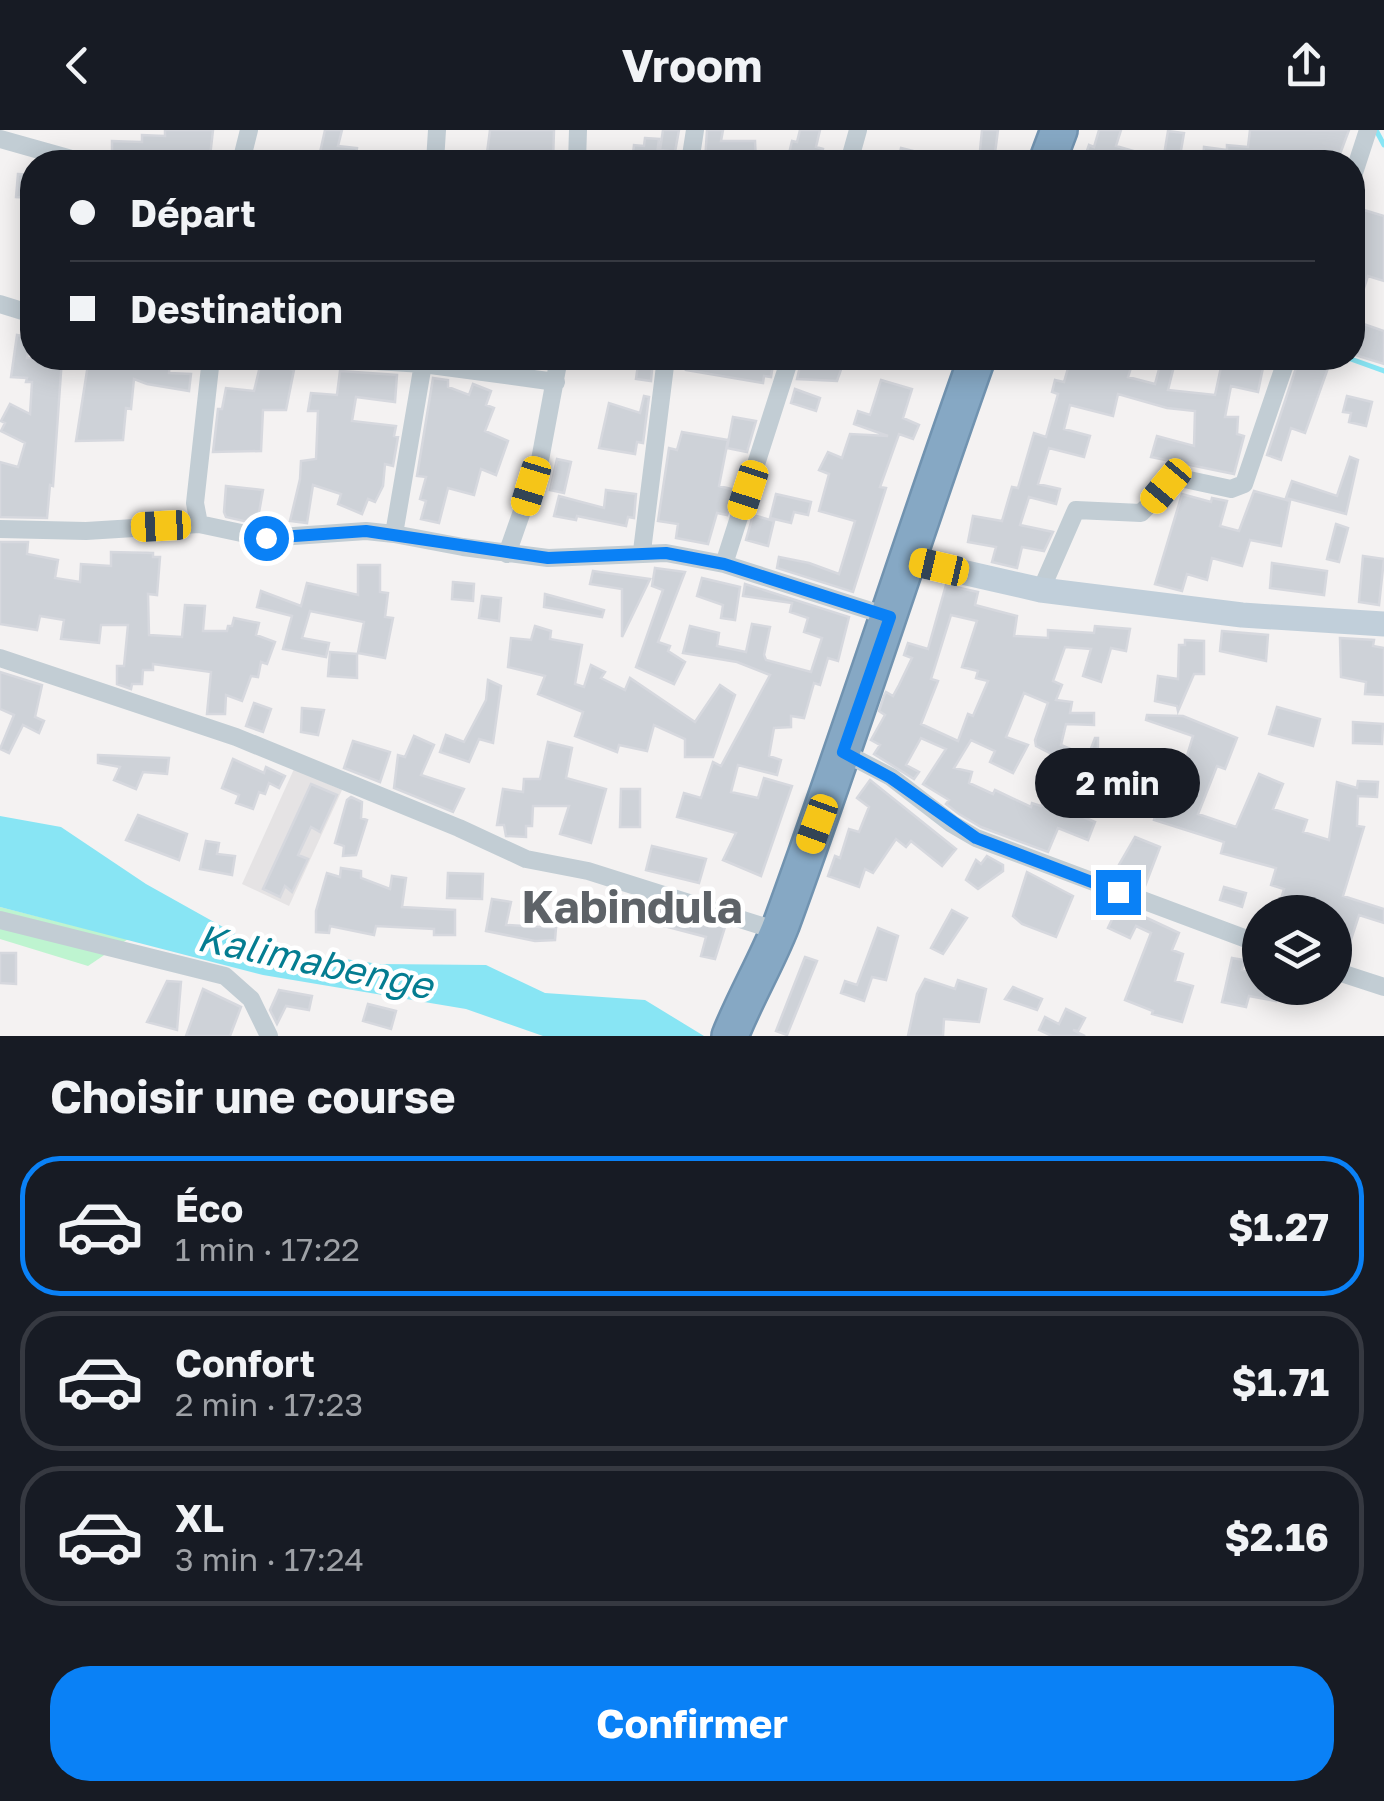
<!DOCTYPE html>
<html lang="fr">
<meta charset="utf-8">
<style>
body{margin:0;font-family:"Golos Text",sans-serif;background:#20242c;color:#f1f3f6;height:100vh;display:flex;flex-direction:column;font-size:38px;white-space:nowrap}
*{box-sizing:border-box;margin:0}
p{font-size:32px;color:#9ea1a6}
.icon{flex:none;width:55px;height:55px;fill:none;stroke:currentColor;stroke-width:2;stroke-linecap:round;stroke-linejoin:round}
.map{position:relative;height:906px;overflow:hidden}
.sheet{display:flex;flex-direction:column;background:#171b24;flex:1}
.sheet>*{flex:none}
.guide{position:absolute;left:20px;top:20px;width:1345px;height:220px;border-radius:40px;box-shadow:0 5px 25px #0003;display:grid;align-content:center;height:220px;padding:0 50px;background:#171b24}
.fabs{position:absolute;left:1242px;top:765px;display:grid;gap:20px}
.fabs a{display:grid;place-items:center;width:110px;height:110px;border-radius:50%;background:#171b24;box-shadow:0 5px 25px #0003;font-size:50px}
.end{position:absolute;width:45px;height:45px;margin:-22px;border:12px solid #0a81f6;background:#fff;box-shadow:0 0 0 5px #fff}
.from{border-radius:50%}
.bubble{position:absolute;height:70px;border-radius:35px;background:#171b24;box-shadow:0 5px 25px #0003;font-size:32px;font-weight:700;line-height:70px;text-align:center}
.car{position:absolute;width:30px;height:60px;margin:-30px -15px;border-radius:12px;box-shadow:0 0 8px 2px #0007;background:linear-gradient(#f5c518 24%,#345 0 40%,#f5c518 0 76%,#345 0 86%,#f5c518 0)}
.guide b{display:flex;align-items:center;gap:35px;height:95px;font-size:38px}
.guide b+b{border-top:2px solid #363941}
.guide i{width:25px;height:25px;background:#f1f3f6}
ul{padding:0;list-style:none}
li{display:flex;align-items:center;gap:30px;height:140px;margin:0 20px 15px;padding:0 30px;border:5px solid #363941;border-radius:40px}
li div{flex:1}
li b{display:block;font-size:38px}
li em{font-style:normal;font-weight:700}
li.current{border-color:#0a81f6}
li>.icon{width:90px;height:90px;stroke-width:1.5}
h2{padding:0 50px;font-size:45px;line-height:120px}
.primary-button{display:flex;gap:20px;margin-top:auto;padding:20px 50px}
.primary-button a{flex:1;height:115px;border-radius:40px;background:#0a81f6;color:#fff;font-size:40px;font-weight:700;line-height:115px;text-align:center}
header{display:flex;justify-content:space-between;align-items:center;height:130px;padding:0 50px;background:#171b24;font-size:45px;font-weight:700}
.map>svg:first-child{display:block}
</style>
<header><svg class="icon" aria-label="back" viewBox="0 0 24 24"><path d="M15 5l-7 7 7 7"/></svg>Vroom<svg class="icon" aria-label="share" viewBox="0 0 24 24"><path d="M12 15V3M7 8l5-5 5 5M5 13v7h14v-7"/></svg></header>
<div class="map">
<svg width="1384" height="906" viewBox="0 0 1384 906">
<rect width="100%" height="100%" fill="#f4f2f2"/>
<path fill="#e5e3e4" d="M294,639L342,660L289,776L242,754Z"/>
<path fill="#bef4d0" d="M0,777L128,809L88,836L0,809Z"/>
<path fill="#88e5f4" d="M0,686L61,697L146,754L257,816L379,834L486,835L545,863L645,870L704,906H543L466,879L263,845L0,777Z"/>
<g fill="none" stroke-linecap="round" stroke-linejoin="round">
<path stroke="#88e5f4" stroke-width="5" d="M1376,0L1384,15
M1348,228L1384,241"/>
</g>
<path fill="#ced2d8" stroke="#d6d8de" stroke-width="2.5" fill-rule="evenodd" d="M165,0H213L210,27L153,23V30L112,29V11L142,12V5L165,6Z
M325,0H342L338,16L357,18L355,32L319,27Z
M490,0H554L553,32L487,23Z
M663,0H679L675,22L660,20Z
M707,0H723L721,11H755L756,32H705Z
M800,0H820L816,17L823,19L820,32H787L792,11L797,12Z
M982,0H998L995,23L980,21Z
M1099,0H1121L1116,16L1161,29V32H1083L1089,15L1094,17Z
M1250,0H1349L1337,32H1302L1304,25L1264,23L1263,32H1203L1204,17L1227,20V15L1248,17Z
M1168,1L1184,3L1179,32L1163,31Z
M645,8L659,9L656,32H632L634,15L644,16Z
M901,18L941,28L940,32H898Z
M18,44L32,45V68L16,67Z
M1364,80L1384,86V151L1368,146L1355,185L1352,92L1360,94Z
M1352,190L1384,201V234L1352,224Z
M17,205L30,207L27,228H62L53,356L50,355L47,388L0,387V332L18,337L25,313L1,301L5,293L1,291L10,274L30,284L32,252H26L27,248L11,247Z
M89,228H149L170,231L169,243L191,244L189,261L147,254L134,249L131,279L126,278L123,310L76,311Z
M639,228H653L651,251L636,249Z
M688,228H774L771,247L764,246L763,253L686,240Z
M802,228H845L837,251L797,249Z
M1071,228H1134L1128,247L1155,254L1162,228H1176L1168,260L1215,265L1223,228H1265L1258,262L1231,256L1225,287H1238L1237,304L1244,306L1234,344L1151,327L1157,306L1194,316L1195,281L1167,278L1118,264L1113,286L1070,275L1064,299L1090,306L1084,327L1049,318L1038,354L1060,359L1056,374L1029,367L1020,395L1053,402L1044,421L1022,417L1017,438L992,432L996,417L968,412L973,386L1002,391L1012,357L1018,358L1034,303L1046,307L1058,264L1052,262L1055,250L1064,252Z
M1299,229L1328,238L1305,303L1291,298L1281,330L1267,325Z
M261,232L294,240L286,280H263L261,321L213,322L218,279H222L226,258L254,261Z
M340,241L397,245L395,272L356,267L352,291L396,296L394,306L398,307L393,336L385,334L383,356L375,372L368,369L362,384L338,374L341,364L313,355L307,393L290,391L300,349L301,331L316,329L318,281H308L311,263L337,265Z
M433,248L448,250V257L469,265L473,254L491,261L486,275L494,278L485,301L508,311L496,345L481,339L474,365L448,358L439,393L421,389L426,371L420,369L426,347L417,346Z
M881,250L912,259L903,288L919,295L913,309L899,304L880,357L886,358L853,462L777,438L779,427L809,433L839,444L855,391L819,381L829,344L819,340L828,322L842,328L850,304L888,306L854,294L858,281L870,285Z
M795,259L820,268L816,281L791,273Z
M644,266L649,267L643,313L637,312L635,324L599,318L609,273L640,283Z
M1347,266L1372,272L1366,296L1349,292L1351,283L1343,282Z
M733,287L756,291L747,322L727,318Z
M682,302L728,310L719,356L735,360L727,385L717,383L708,414L676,408L678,394L658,391L669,318L677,320Z
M1350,327L1358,330L1346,384L1286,368L1292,351L1337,366Z
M557,329L571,332L564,363L550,360Z
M226,356L263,360L257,394L226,387L224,382Z
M606,360L636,364L634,388L628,387L626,396L577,386L576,390L554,386L559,366L604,378Z
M1254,361L1290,371L1281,416L1250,410L1242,436L1212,428L1207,450L1187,444L1182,461L1155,454L1182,364L1211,372L1212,368L1227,371L1220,396L1239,401Z
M776,364L811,372L808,385L794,382L791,393L770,388Z
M753,385L774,391L768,416L746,410Z
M1336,394L1348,398L1339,432L1327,429Z
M0,412H28L27,424L58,430L55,448L80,452L81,434L111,436V422L153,423V427H160L157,465L148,464L149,505L182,507L185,475L205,476L203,501H227L228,496H232L234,488L259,493L256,505L275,512L267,534L261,532L258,547L251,546L242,571L226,565L225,584H207L211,542L153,534V540H143L142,554H132L131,559L117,554V536H124L128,495H101L99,513L61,509L64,490L40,486L37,500L0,494Z
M1363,426L1384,429L1379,475L1359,472Z
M1272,433L1327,441L1324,465L1270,458Z
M358,435H380V462L388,463L385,487L393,488L385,528L358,523L364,492L310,481L302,508L329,513L326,527L283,519L292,486L257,477L261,461L301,476L307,453L358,465Z
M655,438L685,442L658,512L670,516L668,521L685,532L674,554L636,537L663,460L652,456Z
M593,441L650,449L622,507V459L590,454Z
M702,448L740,457L735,490L721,488L723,475L697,466Z
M453,452L474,454L473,471L452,469Z
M745,454L849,487L838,531L828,528L820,555L814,553L804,588L791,586V597L774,598L769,626L781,630L777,645L738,635L731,662L758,668L764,648L792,656L761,746L723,730L736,703L677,687L684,663L701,668L713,632L721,636L770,545L737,532L683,523L690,496L719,503L717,516L746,522L752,494L770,497L764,525L766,530L811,542L822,508L804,502L808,488L790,482L792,473L743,466Z
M946,455L978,462L975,475L1017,486L1014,506L1048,508V500L1094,503L1095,496L1130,499L1126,521L1111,518L1101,552L1083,546L1091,519L1065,517L1053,551L1062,555L1056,570L1072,572L1070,583H1094V595L1066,594L1061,615L1073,620L1065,631L1036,616L1035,610L1048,573L1024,563L1006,607L1028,615L1013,643L990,632L995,621L971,610L954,638L972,642L969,653L993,664L995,660L1031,677L1032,673L1041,676L1054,657L1084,677L1081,686L1095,692L1088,710L1058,698L1048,722L981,697L959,684L946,674L949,670L923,654L946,619L921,608L906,635L919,642L914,649L874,624L880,615L871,610L885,585L879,581L884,566L886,562L893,566L899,555L912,528L904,525L908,513L928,519ZM951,485L977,491L962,537L978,541L976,548L988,551L973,586L968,584L958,611L921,594L938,551L931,549Z
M545,464L604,480L602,487L544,477Z
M482,466L501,468L499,491L479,488Z
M535,496L551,501L550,509L582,515L575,554L584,557L591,535L605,542L601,548L625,560L630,548L695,592L720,555L735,565L713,627H685V609L654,595L647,621L619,615L617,622L575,606L583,582L538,564L545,546L508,537L511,508L531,510Z
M1222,501L1268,505L1266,531L1220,521Z
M1340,508L1374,510L1373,516L1384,518V565L1365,564L1366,552L1341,547Z
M1185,510L1204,511V544H1194L1178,581L1177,576L1155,571L1158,546L1178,549L1179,515H1185Z
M330,522L357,524V548L328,546Z
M0,542L42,555L35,587L44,591L39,603L23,595L9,623L0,619L14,585L0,579Z
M488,550L501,556L493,613L479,609L469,632L440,622L446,605L464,612L486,570Z
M254,573L271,579L263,602L246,596Z
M1277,577L1320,589L1313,616L1269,604Z
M302,578L324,580L318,605L301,602Z
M1147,585L1183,586L1237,608L1225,639L1217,636L1198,684L1236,697L1259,644L1283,654L1273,679L1307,690L1303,702L1329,710L1337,652L1357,658L1358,651L1378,652L1377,667L1358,666L1357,696L1364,697L1343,766L1384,779V793L1359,785L1344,831L1335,829V782H1277L1284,759L1271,755L1276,738L1221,723L1224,712L1154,690L1163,658L1176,662L1193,606L1146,590Z
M1353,592L1383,594L1382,614L1353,613Z
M414,606L434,615L421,645L464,659L453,682L394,658L398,625L405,627Z
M1095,608H1098L1097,662L1101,663L1110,632L1140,642L1135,659L1129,657L1120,680L1073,666Z
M353,611L390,622L380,652L344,638Z
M548,612L572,618L566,648L606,659L591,713L560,704L569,676H533L532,696H526V707L506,706L504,695H497L503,659L523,662L524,649H540Z
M98,625L169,628L167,644L143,642L136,659L114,650L120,637L98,633Z
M233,629L264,643L266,637L285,646L279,658L269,653L265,664L259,662L253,679L236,673L239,665L222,658Z
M870,650L956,719L942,736L911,711L906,717L896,709L873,743L865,739L859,757L828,746L835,726L840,728L849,699L859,702L869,677L857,668Z
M311,654L337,665L320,702L311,697L298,725L308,729L292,762L285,756L280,767L263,759Z
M621,659H640V697H620Z
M351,667L362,672L361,688L367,690L356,725L343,726L344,716L335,713L347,670Z
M138,685L187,704L179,730L126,710Z
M1135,707L1160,717L1145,756L1119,745L1120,741L1116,740Z
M206,711L219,713L217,724L235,726L232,745L200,739Z
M652,716L706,729L699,753L646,740Z
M987,726L1003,735V741L978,759L966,750L976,730L981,734Z
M341,738L361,741V748L390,759L392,746L406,748L402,777L455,780V805H434V799L376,796L374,805L330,796L329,803L316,802V781L327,743L340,747Z
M1027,742L1073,766L1056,807L1022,794L1013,786Z
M448,743L483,744L482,769L447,768Z
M1224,757L1246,763L1242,777L1220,770Z
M620,765L725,797L715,829L701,826L706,807L615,783Z
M492,769L511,772L506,795L556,798L555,810L535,811L486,801Z
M1119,775L1179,803L1172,820L1183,824L1175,851L1193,856L1182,892L1152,884L1153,881L1125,870L1151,803L1136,796L1130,808L1108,798Z
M952,780L967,788L943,824L931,818Z
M878,798L898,806L886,850L872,847L864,871L841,863L845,851L857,855Z
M0,823H16V854L0,853Z
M805,827L817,831L787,905L776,901Z
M1232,828L1244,830L1242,840L1260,844V858H1278L1276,871L1249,866L1246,877L1222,872Z
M925,849L955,859L958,850L986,859L979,892L944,889L943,906H908L917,864Z
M167,851L181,852L177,900L147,892Z
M1013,857L1042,869L1037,880L1005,869Z
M203,859L241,877L230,906H186Z
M279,860L312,866L309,880L286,876L277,894L270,880Z
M368,874L396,881L391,899L363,891Z
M1066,879L1085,888L1078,901L1073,900L1085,906H1052L1039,900L1045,887L1059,894Z"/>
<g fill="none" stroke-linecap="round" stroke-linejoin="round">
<g stroke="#7193b0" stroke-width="40">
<path id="highway" d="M1047,32L1059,0
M730,906C745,868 766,833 781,795C850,607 910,416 977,228"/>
</g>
<path stroke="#c2cdd4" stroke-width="18" d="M0,9L82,32
M241,32L249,0
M435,32L437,0
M577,32L578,0
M690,32L695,0
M849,32L858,0
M1352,49L1368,0
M0,174L32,184
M211,228L195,373L199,394L265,408L366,401L394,404L463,417L548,428L666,423L724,434L890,487
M240,228H248
M329,228L423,234L556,252
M0,399L86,401L199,394
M394,404L424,228
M642,421L666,228
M507,424L540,330L559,228
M724,434L790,228
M1041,460L1076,380L1141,383L1173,350L1180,348L1231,359L1244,354L1287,228
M0,528L236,607L459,698L526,729L588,741L778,801
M843,622L891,647L952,694L976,708L1260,814
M0,790L225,846L251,869L269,906
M1335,841L1384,857"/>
<path stroke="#c1cfda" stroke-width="25" d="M905,429L1041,460L1242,485L1384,494"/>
<use href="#highway" stroke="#86a8c4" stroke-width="35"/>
</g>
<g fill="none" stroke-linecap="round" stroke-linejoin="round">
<path stroke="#0a81f6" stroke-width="12" d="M266,408L366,401L548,428L666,423L724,434L890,487L843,622L891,648L976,708L1118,762"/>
</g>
<g text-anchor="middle" stroke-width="9" stroke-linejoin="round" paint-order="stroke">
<g font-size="38" font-style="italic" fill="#047d91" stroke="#fff">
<text transform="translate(315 832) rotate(12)" y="13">Kalimabenge</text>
</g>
<g font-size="45" font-weight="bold" fill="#5e6368" stroke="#fff">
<text x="632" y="793">Kabindula</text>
</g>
</g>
</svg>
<div class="fabs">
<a><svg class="icon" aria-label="layers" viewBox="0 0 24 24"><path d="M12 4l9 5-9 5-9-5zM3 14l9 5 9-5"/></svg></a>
</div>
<i class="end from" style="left:266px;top:408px"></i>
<i class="end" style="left:1118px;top:762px"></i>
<div class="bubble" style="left:1035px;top:618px;width:165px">2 min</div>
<i class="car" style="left:531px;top:356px;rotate:197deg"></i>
<i class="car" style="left:1166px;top:356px;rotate:220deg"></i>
<i class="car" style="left:748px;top:360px;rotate:198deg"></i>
<i class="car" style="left:161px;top:396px;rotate:267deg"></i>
<i class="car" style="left:939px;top:437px;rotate:283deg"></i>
<i class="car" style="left:817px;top:694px;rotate:200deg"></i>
<div class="guide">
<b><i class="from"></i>Départ</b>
<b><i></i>Destination</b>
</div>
</div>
<section class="sheet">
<h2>Choisir une course</h2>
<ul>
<li class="current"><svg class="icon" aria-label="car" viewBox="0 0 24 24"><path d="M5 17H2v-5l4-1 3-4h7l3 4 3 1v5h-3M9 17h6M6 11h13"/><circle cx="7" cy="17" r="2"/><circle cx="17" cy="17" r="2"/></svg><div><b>Éco</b><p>1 min · 17:22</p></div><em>$1.27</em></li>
<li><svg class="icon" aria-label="car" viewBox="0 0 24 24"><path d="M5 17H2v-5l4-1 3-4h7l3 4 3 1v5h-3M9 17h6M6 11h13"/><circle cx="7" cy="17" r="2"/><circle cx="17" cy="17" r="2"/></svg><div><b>Confort</b><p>2 min · 17:23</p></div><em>$1.71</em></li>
<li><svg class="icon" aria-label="car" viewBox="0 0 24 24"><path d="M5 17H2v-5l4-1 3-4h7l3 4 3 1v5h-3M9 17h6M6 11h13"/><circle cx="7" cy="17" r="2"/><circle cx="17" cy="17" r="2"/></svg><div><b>XL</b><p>3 min · 17:24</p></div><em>$2.16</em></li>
</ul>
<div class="primary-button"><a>Confirmer</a></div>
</section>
